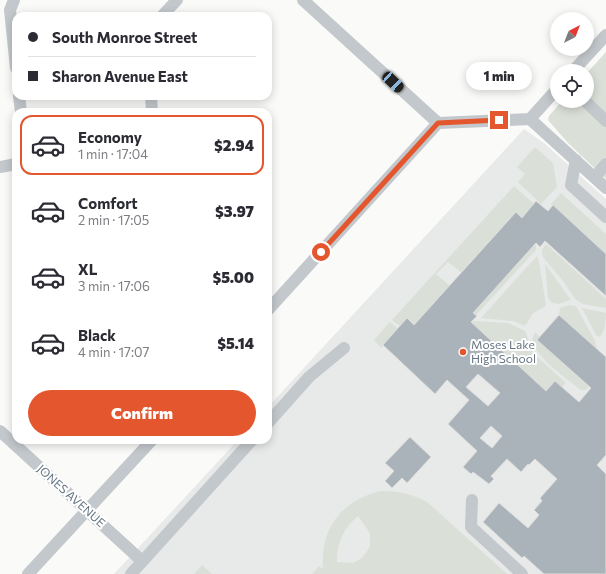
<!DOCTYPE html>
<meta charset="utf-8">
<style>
body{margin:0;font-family:Commissioner,sans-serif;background:#f7f7f7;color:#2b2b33;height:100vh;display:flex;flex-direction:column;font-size:15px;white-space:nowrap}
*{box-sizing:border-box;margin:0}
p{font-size:13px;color:#7c7c81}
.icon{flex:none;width:22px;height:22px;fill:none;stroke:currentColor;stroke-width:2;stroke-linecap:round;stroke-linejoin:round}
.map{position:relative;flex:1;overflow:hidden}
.details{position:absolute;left:12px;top:108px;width:260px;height:336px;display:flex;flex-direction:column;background:#fff;border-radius:12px;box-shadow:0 2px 10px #0003}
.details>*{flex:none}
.hud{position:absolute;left:12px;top:12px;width:260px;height:88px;border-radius:12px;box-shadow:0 2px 10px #0003;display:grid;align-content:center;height:88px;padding:0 16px;background:#fff}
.needle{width:26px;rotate:42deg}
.tools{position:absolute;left:550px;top:12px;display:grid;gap:8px}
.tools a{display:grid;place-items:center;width:44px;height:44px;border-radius:50%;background:#fff;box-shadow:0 2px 10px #0003;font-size:20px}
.end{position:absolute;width:18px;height:18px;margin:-9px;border:5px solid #e4572e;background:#fff;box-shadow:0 0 0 2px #fff}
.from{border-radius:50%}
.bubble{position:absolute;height:28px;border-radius:14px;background:#fff;box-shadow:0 2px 10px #0003;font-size:13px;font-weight:800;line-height:28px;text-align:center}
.car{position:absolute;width:12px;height:24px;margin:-12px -6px;border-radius:5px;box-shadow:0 0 3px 1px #0007;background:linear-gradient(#222 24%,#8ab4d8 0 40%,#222 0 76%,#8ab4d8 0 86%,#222 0)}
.hud b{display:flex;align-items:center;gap:14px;height:38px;font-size:15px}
.hud b+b{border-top:1px solid #e1e1e2}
.hud i{width:10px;height:10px;background:#2b2b33}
ul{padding:7px 0 0;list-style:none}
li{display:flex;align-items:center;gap:12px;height:60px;margin:0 8px 6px;padding:0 8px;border:2px solid transparent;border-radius:12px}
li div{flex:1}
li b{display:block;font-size:15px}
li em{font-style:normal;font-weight:800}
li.current{border-color:#e4572e}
li>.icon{width:36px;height:36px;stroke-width:1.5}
.action{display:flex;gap:8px;margin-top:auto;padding:8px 16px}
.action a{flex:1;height:46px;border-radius:24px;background:#e4572e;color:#fff;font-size:16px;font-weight:800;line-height:46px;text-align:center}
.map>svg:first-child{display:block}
</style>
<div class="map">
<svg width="606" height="574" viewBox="0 0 606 574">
<rect width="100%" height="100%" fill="#fafaf8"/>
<path fill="#e8e9e9" d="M524,129L544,143L606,199V574H114L238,440H268V407Z"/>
<path fill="#dadfd7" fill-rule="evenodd" d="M606,52V179L568,143L548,120L549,116L562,101H587V73Z
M535,147L553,163L557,187L541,204L518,182L525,174L517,167Z
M514,186L534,204L527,222L516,212L461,272L448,262L436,274L450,286L414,325L407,319L400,326L392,320Z
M561,193L606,234V254L551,204Z
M546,244L606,299V308L583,304L575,299L564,282L543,257L542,250Z
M535,245L536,246V250L476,315L473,313Z
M537,256L539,262L546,305C543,309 539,309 535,312C529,316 530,322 524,326L514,321L481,318Z
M545,264L571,300L558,304L551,302L548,298Z
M569,305L576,306L594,339L597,349L559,315L560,308Z
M582,308L606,313C605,321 606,332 599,337L596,335Z
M472,321L508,323L525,331L533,353L566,383L562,387L555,381L546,391L471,322Z
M390,322L398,329L381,348L374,340Z
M535,332L540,337L537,340L589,387L585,390H581C565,377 538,360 532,340Z
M381,491C398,491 412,494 427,502L507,574H312L319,566L323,569C320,528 342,500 381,491ZM358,516L370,533V547L362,558L353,563L337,562C336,544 344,527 358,516Z
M202,565L212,574H194Z"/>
<path fill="#aab3b9" stroke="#dcdcda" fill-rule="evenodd" d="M536,201L548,211L553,205L606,254V296L545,241L540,247L536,243L473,313L477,316L471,322L546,391L555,381L579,402L591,388L537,340L559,315L606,357V455L597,465L606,474V574H544L524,556L522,558L483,522L499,503L528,528L539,515L534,510L542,501L540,498L557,479L535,459L529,465L528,464L521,472L507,459L491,476L494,479L489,484L473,472L471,474L463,467L477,451L448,424L469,400L447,380L435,394L383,345L407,318L414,325L516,212L522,218ZM478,374L500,393L488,406L466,387ZM491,426L502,436L492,448L480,438Z
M410,437L431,457L407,483L402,478L392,488L385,481L394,471L385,463Z"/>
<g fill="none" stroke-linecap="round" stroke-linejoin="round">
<path stroke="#c3c8cc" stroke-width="12" d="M14,0L10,10L16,68
M303,0L438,123L530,119L606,188
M162,16L177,0
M573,71L606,35
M19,96L21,112
M151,96L152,112
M585,101L606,121
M530,119L557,89
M576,160L571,185L606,217
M0,167L16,164
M595,177L606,164
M268,310L438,123
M268,423L309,377L344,348
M0,431L142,561
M472,500L471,527L522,574
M28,574L152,440
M131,574L252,440"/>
</g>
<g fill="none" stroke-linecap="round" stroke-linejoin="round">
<path stroke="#e4572e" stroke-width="5" d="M321,252L438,123L499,120"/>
</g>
<circle fill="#e4572e" stroke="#fff" stroke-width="1.5" cx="463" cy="352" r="4"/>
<g text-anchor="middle" stroke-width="4" stroke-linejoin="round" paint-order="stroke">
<g font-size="12" fill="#657683" stroke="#fff" text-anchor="start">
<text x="471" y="349">Moses Lake<tspan x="471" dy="14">High School</tspan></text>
</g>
<g font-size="12" fill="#657683" stroke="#fff">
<text transform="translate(71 496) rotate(42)" y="4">JONES AVENUE</text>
</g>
</g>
</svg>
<div class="tools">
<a><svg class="needle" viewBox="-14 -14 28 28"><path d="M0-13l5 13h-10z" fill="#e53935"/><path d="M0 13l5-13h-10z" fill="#7c7c81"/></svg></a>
<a><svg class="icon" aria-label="locate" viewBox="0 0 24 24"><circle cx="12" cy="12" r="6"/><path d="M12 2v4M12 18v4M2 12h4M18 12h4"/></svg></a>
</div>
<i class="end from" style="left:321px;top:252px"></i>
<i class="end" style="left:499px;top:120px"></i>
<div class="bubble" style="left:466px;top:62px;width:66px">1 min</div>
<i class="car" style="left:393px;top:82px;rotate:133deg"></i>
<div class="hud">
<b><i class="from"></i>South Monroe Street</b>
<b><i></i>Sharon Avenue East</b>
</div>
<section class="details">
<ul>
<li class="current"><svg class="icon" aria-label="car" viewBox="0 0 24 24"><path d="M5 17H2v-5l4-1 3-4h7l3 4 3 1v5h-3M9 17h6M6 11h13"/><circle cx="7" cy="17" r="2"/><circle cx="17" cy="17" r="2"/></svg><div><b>Economy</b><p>1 min · 17:04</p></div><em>$2.94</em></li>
<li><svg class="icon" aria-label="car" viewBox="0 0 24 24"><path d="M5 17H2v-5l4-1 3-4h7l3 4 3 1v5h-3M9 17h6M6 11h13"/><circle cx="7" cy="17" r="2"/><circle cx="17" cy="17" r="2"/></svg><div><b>Comfort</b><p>2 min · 17:05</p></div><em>$3.97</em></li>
<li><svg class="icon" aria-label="car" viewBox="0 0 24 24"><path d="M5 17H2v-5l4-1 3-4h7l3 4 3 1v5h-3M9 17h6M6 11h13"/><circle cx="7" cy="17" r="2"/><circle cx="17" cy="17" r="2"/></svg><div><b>XL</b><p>3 min · 17:06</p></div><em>$5.00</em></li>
<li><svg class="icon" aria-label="car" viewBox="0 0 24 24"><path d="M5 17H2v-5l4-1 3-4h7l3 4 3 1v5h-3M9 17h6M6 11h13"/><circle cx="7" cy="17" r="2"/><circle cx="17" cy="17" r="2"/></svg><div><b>Black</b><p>4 min · 17:07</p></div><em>$5.14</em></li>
</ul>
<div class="action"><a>Confirm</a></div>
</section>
</div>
